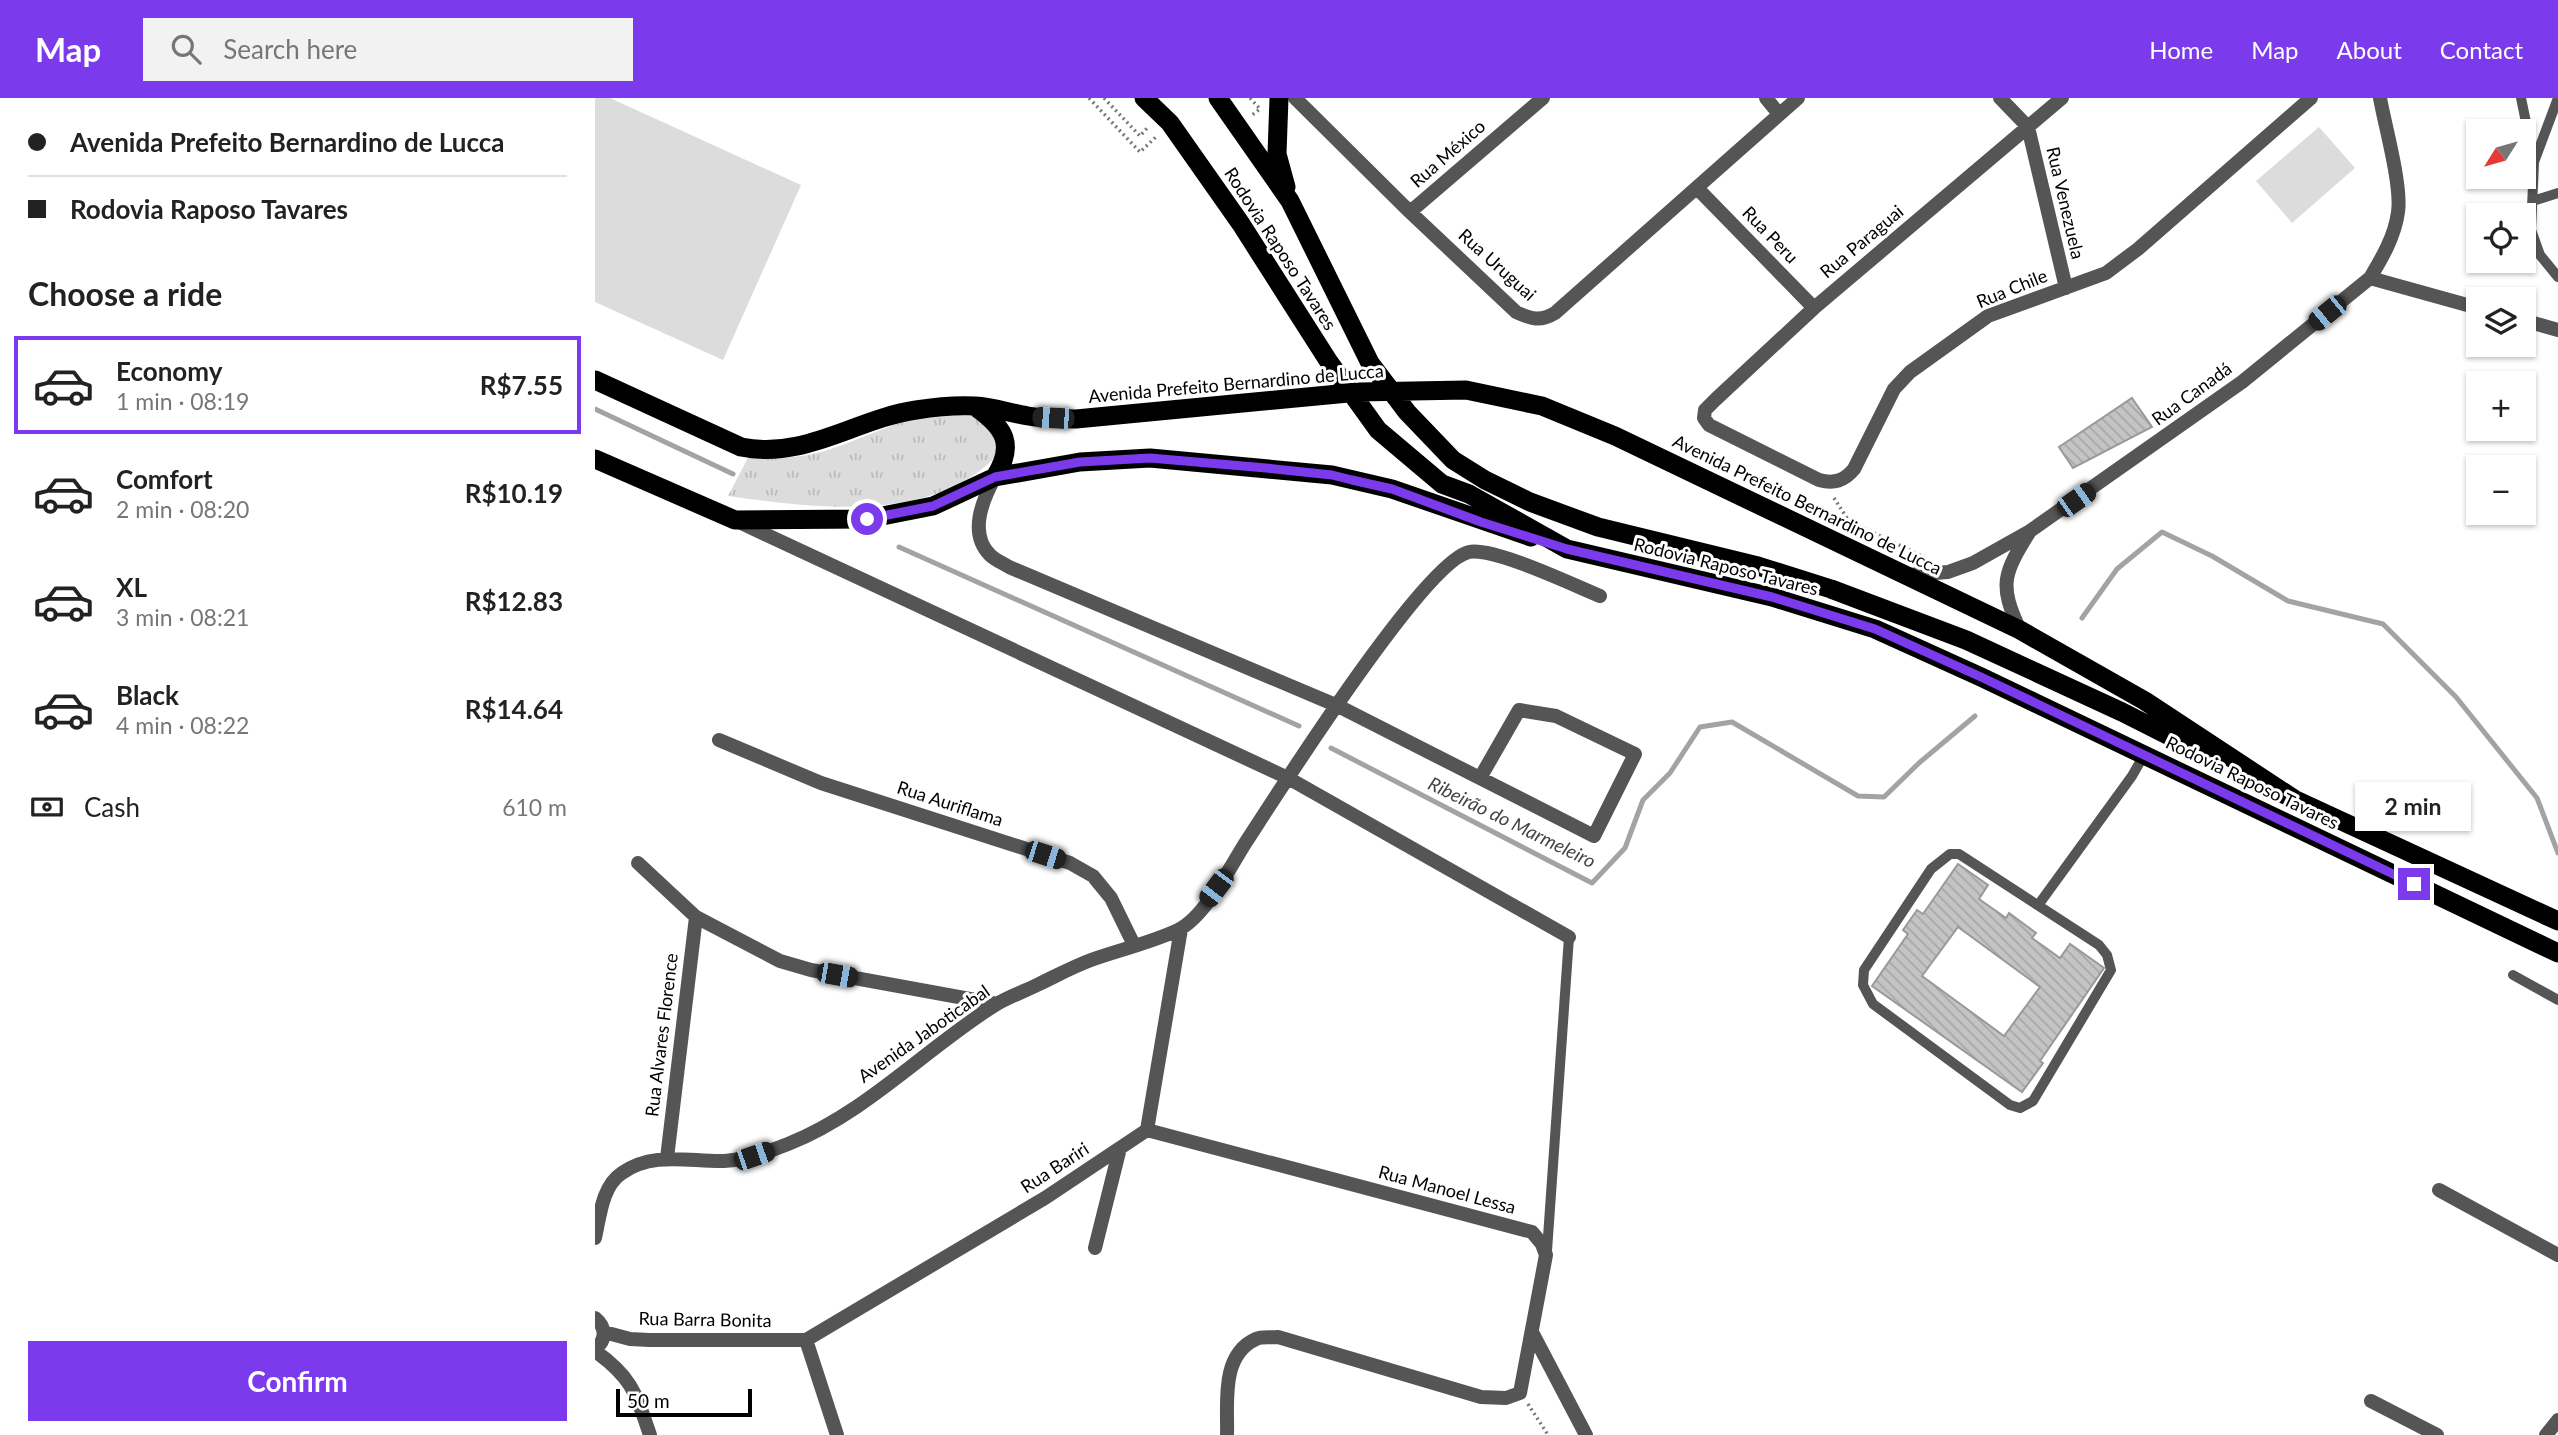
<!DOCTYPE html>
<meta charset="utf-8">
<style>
body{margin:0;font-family:Lato,sans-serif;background:#f2f2f2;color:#222;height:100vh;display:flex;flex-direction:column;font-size:26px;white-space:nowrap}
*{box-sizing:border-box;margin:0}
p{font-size:23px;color:#767676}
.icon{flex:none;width:38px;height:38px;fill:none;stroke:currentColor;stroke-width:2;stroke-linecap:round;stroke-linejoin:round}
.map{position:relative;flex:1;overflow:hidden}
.drawer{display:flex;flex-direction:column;background:#fff;width:595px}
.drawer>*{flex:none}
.guide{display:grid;align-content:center;height:154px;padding:0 28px;background:#fff}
.needle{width:46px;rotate:233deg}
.controls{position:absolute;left:1871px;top:21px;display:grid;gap:14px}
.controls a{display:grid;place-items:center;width:70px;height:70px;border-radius:0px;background:#fff;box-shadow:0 2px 5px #0004;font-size:35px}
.scale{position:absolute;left:21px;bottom:18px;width:136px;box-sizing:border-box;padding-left:7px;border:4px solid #000;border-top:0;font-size:19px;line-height:24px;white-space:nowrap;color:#000;-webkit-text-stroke:5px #fff;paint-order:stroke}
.end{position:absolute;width:32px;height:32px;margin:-16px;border:9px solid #7c3aed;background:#fff;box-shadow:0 0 0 4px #fff}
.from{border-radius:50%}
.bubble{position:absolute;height:49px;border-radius:0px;background:#fff;box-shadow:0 2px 5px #0004;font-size:23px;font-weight:700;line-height:49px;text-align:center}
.car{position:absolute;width:21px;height:42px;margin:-21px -10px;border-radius:9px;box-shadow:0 0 5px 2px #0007;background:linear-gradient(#222 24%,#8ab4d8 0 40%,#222 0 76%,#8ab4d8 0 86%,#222 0)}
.guide b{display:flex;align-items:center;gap:24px;height:66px;font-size:26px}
.guide b+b{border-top:2px solid #e0e0e0}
.guide i{width:18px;height:18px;background:#222}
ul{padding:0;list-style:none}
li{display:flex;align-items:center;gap:21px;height:98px;margin:0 14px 10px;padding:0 14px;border:4px solid transparent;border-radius:0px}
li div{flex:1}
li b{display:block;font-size:26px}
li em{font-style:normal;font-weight:700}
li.active{border-color:#7c3aed}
li>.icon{width:63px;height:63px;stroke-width:1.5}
h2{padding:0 28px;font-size:32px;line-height:84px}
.pay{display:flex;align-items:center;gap:18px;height:77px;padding:0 28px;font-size:26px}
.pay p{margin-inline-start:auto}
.action{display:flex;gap:14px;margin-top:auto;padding:14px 28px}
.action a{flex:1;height:80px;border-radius:0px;background:#7c3aed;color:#fff;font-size:28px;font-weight:700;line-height:80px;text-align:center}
header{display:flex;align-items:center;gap:42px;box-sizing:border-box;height:98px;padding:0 35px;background:#7c3aed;color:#fff}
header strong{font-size:33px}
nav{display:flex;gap:38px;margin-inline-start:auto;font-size:24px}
.search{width:490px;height:63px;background:#f2f2f2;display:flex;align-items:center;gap:18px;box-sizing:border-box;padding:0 24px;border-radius:0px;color:#767676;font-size:26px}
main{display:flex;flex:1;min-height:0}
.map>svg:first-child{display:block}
</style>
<header>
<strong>Map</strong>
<div class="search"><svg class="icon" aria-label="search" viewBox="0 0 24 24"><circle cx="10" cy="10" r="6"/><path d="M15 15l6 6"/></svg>Search here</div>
<nav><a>Home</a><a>Map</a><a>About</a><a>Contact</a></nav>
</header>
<main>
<section class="drawer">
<div class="guide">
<b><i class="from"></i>Avenida Prefeito Bernardino de Lucca</b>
<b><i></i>Rodovia Raposo Tavares</b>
</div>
<h2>Choose a ride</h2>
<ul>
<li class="active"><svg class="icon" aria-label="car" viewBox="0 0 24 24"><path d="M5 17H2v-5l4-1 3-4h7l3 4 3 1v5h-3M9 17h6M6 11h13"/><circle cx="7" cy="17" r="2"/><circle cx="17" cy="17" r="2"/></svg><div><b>Economy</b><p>1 min · 08:19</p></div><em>R$7.55</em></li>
<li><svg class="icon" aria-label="car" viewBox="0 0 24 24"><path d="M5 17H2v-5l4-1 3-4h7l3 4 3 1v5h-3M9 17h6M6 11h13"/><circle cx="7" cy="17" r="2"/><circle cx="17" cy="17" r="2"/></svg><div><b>Comfort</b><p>2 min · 08:20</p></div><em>R$10.19</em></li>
<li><svg class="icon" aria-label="car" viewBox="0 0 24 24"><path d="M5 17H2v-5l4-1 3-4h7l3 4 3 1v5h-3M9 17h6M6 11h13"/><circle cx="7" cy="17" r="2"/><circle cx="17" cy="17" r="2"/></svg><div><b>XL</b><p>3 min · 08:21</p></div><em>R$12.83</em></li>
<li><svg class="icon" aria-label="car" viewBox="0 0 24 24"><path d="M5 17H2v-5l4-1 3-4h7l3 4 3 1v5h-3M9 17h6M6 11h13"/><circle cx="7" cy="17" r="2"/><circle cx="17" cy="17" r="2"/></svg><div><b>Black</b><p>4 min · 08:22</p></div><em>R$14.64</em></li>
</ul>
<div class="pay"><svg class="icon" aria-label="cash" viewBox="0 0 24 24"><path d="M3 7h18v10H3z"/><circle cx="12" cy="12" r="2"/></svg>Cash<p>610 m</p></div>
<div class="action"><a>Confirm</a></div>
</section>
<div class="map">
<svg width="1963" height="1337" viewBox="0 0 1963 1337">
<defs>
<pattern id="grass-tufts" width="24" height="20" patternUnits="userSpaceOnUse" patternTransform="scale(1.75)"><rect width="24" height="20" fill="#dcdcdc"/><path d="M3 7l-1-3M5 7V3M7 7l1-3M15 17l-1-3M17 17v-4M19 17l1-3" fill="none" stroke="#bbb"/></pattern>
<pattern id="building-back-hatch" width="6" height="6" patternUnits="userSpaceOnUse" patternTransform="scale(1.75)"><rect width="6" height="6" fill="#c4c4c4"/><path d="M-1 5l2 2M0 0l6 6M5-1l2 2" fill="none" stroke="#a7a7a7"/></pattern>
</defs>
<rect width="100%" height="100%" fill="#fff"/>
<path fill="url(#grass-tufts)" d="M352,316L386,319L408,351C342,428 222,410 133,398L156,354C212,373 262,337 314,322C326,318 339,318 352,316Z"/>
<path fill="#dcdcdc" d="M0,0H15L206,87L128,262L0,204Z
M1724,29L1760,70L1697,125L1661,83Z"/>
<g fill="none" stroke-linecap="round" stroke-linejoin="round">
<path stroke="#a3a3a3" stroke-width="5" d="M0,311L138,376
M304,449L704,628
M1487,520L1522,471L1567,434L1617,458L1693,503L1788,526L1861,599L1942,700L1963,755
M736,650L997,785L1030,750L1048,702L1075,675L1105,629L1137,624L1263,698L1289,699L1324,665L1380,618"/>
</g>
<path fill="url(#building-back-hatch)" stroke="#999" stroke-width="2" fill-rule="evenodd" d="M1537,300L1557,329L1478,370L1464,349Z
M1363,766L1393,787L1384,801L1411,820L1414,815L1441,835L1437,840L1465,860L1475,846L1509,870L1445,963L1448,965L1427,994L1277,888L1313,836L1308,832L1322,812L1328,816ZM1363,829L1445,889L1409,938L1327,878Z"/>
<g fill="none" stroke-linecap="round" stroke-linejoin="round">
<path stroke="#777" stroke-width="3.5" stroke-dasharray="2 3.5" stroke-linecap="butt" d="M494,0L545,54L563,37
M509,0L545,38L553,29
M655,0L665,11L657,17
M1239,400L1254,423L1329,459
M933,1306L953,1337"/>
<path stroke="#555" stroke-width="10" d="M1926,0L1939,63
M1963,0L1939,64L1936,132L1945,157L1963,179
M1938,103L1963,95
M1355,756H1364L1504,847L1512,857L1516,872L1438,1003L1425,1010L1415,1007L1278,906L1268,887L1269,872L1336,771Z
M1444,806L1537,678L1549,657
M1918,877L1963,902
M952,1153L974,839"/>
<path stroke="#555" stroke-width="14" d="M700,0L815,114L921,214C936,221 945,224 960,215L1203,0
M1171,0L1184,16
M1405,0L1433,29
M1467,0L1219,210L1121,301L1110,312L1109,320L1114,327L1224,382C1239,386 1249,383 1259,371L1299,291L1315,274L1393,218L1511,175L1543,151L1716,0
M1433,29L1471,190
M1102,90L1219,210
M815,114L948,0
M1775,180L1883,210
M1928,222L1963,232
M400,379C388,401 373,435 395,457C400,462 408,465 414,469L743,608L999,738L1040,656L961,618L924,612L885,680
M144,424L693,680L974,839
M1313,477L1353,474L1378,465L1435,433L1647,284L1775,180C1787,160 1800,138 1803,114C1807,88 1790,28 1785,0
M1425,532C1403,486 1409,475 1435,433
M124,642L226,685L475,765L498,778L516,800L539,847
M43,765L101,819L185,863L216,872L402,906
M552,1032L937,1134L947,1146L951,1157L925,1295L911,1300L886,1299L683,1239C676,1240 667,1238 661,1241C625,1257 633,1306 632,1337
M72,1060L101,819
M1844,1092L1963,1157
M0,1140C5,1118 7,1088 27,1075C58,1053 95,1064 129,1063C150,1062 173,1054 193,1046C271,1015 330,951 400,907C413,899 428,894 442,887C459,879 477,869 496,862C524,852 555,845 583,832C610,819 635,769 651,744C683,695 829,464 874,454C899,449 978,487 1005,498
M500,1150L525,1050
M0,1220C11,1229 12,1242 0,1251
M9,1234L35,1241L54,1242H211
M938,1236L991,1337
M211,1242L450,1100L552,1032L586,831
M211,1242L242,1337
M0,1253C37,1279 41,1296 55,1337
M1776,1303L1842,1337
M1951,1337L1963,1322"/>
<path stroke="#000" stroke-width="19" d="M549,0L575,25L646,126L734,264L783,332L847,386L874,396L972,451L1177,499L1280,531L1386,579L1963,855
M623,0L695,103L775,265L812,314L858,362L890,382L935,404L1003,429L1163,468L1236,491L1371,542L1527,614L1614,658
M684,0L682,56L691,89
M0,282L146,349C210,362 260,321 321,312C340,309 362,307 380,308C398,309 415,315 433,318C449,321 465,320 481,321L764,294L871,292L947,308L1020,338L1425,532L1550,603L1699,701
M382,310C410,330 420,347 400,379
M0,361L140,422L272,421L338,408L400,379L485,364L555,360L737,377L797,391L936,439
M1688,696L1963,823"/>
</g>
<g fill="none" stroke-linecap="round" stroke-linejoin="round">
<path stroke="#7c3aed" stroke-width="9" d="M272,421L338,408L400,379L485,364L555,360L671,370L737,377L757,382L797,391L886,424L972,451L1177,499L1280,531L1386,579L1819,786"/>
</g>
<g text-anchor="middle" stroke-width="6" stroke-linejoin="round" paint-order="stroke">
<g font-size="18" fill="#000" stroke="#fff">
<text transform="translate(853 56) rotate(-41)" y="6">Rua México</text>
<text transform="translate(1470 105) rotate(77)" y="6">Rua Venezuela</text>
<text transform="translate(1175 137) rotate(46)" y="6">Rua Peru</text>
<text transform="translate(1267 144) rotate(-40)" y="6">Rua Paraguai</text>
<text transform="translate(685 151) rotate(57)" y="6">Rodovia Raposo Tavares</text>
<text transform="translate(902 167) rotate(42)" y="6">Rua Uruguai</text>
<text transform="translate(1417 191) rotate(-22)" y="6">Rua Chile</text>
<text transform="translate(641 286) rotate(-5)" y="6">Avenida Prefeito Bernardino de Lucca</text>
<text transform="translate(1597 296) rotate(-36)" y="6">Rua Canadá</text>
<text transform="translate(1212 407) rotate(26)" y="6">Avenida Prefeito Bernardino de Lucca</text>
<text transform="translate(1131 469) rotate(14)" y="6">Rodovia Raposo Tavares</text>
<text transform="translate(1657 685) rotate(26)" y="6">Rodovia Raposo Tavares</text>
<text transform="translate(355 706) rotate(18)" y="6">Rua Auriflama</text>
<text transform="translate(329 936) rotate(-35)" y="6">Avenida Jaboticabal</text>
<text transform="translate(67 937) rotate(-83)" y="6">Rua Alvares Florence</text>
<text transform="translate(460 1070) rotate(-33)" y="6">Rua Bariri</text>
<text transform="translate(852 1092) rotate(15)" y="6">Rua Manoel Lessa</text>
<text transform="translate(110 1222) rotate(1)" y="6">Rua Barra Bonita</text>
</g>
<g font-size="19" font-style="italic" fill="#444" stroke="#fff">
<text transform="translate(917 724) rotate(26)" y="7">Ribeirão do Marmeleiro</text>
</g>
</g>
</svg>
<div class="controls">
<a><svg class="needle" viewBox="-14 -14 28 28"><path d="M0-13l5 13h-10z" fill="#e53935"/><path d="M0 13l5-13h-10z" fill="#767676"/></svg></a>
<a><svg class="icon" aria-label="locate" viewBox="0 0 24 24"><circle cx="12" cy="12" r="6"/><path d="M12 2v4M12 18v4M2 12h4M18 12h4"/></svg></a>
<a><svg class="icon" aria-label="layers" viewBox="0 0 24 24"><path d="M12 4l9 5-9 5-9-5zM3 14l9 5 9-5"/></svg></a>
<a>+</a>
<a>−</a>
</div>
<div class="scale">50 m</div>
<i class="end from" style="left:272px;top:421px"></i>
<i class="end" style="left:1819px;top:786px"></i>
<div class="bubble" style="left:1760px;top:684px;width:116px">2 min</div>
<i class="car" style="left:1732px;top:215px;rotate:231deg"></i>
<i class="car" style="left:458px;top:320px;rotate:273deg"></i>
<i class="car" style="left:1481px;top:402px;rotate:55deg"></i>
<i class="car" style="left:450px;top:757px;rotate:108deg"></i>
<i class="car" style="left:621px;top:790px;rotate:217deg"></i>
<i class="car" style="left:242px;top:877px;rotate:100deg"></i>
<i class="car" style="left:159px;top:1058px;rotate:71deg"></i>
</div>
</main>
